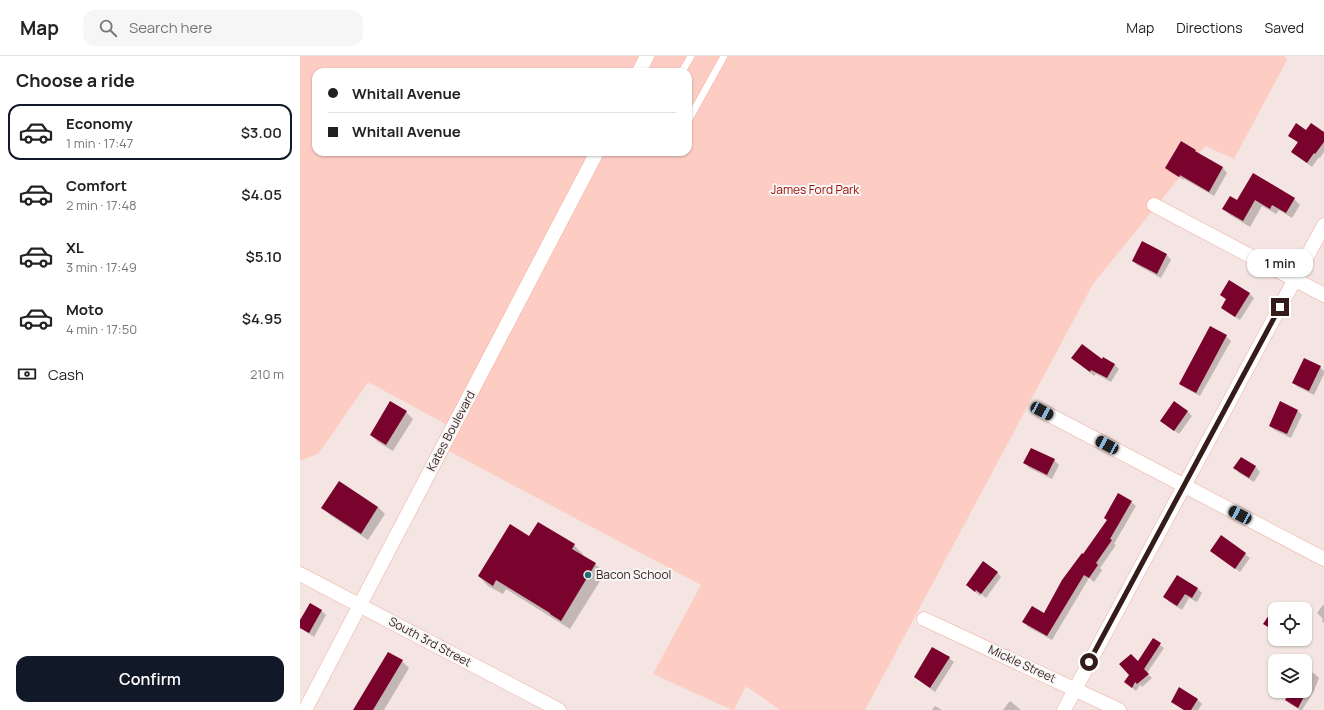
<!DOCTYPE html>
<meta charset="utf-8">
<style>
body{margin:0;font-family:Manrope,sans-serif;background:#f6f6f6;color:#222;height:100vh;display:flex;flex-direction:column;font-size:15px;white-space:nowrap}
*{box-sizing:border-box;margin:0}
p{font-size:13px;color:#767676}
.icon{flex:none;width:22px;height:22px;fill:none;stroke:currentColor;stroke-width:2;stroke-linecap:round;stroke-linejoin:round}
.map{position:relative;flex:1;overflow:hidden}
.side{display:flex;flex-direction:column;background:#fff;width:300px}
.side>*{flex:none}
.hud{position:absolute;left:12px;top:12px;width:380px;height:88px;border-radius:12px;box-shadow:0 1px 3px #0004;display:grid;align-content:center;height:88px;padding:0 16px;background:#fff}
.buttons{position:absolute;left:968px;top:546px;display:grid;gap:8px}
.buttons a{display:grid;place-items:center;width:44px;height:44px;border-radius:8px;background:#fff;box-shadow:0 1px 3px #0004;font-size:20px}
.end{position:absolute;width:18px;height:18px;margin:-9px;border:5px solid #361c18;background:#fff;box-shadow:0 0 0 2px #fff}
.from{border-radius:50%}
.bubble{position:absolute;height:28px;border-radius:12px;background:#fff;box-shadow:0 1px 3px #0004;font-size:13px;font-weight:600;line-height:28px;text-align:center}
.car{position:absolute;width:12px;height:24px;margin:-12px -6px;border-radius:5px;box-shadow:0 0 3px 1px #0007;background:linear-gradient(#222 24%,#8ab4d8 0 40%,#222 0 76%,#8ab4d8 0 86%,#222 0)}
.hud b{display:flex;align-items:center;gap:14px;height:38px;font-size:15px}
.hud b+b{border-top:1px solid #e0e0e0}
.hud i{width:10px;height:10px;background:#222}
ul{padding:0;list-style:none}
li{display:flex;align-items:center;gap:12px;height:56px;margin:0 8px 6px;padding:0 8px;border:2px solid transparent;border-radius:12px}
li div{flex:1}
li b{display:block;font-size:15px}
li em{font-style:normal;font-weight:600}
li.selected{border-color:#111827}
li>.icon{width:36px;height:36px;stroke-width:1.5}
h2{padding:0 16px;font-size:18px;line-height:48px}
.pay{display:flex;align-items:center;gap:10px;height:44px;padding:0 16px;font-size:15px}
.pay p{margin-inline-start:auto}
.button{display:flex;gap:8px;margin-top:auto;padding:8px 16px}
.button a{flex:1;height:46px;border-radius:12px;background:#111827;color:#fff;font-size:16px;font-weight:600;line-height:46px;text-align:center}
header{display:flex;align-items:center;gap:24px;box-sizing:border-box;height:56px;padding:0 20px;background:#fff;border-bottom:1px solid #e0e0e0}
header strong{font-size:19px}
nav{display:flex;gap:22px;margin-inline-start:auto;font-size:14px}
.search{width:280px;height:36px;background:#f6f6f6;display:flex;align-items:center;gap:10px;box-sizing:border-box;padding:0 14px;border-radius:12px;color:#767676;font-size:15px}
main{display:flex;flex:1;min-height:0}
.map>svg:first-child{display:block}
</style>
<header>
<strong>Map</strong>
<div class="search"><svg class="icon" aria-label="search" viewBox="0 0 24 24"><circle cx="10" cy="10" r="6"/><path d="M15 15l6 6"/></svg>Search here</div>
<nav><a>Map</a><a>Directions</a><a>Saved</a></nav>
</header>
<main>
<section class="side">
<h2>Choose a ride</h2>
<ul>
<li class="selected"><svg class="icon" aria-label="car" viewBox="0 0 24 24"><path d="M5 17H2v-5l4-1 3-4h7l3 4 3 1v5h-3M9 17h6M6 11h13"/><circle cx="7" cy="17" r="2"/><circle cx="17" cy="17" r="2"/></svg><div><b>Economy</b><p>1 min · 17:47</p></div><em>$3.00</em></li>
<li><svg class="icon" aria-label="car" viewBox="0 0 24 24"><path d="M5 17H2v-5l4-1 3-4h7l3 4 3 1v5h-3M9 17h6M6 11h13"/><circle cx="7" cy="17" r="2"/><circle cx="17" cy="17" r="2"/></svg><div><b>Comfort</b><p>2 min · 17:48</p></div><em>$4.05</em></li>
<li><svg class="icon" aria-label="car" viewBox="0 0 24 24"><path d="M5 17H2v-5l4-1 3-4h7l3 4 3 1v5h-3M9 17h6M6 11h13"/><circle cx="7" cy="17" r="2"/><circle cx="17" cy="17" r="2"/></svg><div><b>XL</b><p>3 min · 17:49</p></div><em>$5.10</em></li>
<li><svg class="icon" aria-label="car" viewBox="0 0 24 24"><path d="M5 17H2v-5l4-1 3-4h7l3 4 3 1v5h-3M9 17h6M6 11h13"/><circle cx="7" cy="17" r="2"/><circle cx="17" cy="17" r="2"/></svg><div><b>Moto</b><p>4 min · 17:50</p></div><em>$4.95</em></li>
</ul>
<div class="pay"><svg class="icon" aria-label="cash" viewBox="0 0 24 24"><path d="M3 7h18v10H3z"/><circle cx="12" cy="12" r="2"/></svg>Cash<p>210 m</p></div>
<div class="button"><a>Confirm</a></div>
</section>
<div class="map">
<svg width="1024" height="654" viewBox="0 0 1024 654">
<rect width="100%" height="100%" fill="#f4e5e2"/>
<path fill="#fdcdc4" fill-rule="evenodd" d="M0,0H984L987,4L934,103L905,90L793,228L565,654H480L446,630L434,654H432L353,618L401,529L143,392L153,372L68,326L19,397L0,405ZM16,16H388V96H16Z"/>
<path fill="#0003" d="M1024,77V96L1020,102L1019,101L1012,111L992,96L998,87L989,80Z
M895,95L899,99L923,112L927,117L914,140L884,123V124L870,116L866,112Z
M953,119L994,143L1000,149L992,162L979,154L976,158L962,150L950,171L930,159L924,153L938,145Z
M843,186L867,199L871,204L861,222L837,209L833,205Z
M949,237L954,242L940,264L922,252L927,244L921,239Z
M926,280L931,285L900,340L885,332L880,328Z
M772,302L802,304L814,308L819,313L811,326L796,318L794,320Z
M1020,311L1024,315V318L1014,339L998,331L993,327Z
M981,347L998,355L1002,359L991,382L974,374L970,370Z
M887,355L892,360L879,378L861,365Z
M106,356L113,363L93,395L78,386L71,379Z
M941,402L956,411L960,416L954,426L939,417L935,412Z
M754,404L759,409L752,423L729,412L725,407Z
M40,426L78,451L85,458L68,484L30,459L23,452Z
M831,446L836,450L814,488L816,489L800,512L802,514L794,526L789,522L752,584L728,571L724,566L744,558L783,499Z
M230,481L274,489L283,498L282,500L295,508L305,517L270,573L206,533L203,538L188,530L179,520Z
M911,495L945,498L950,502L940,516Z
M697,516L701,521L686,542L681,538L680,540L667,529Z
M877,520L898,533L902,537L897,546L889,542L882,554L869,546L865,541Z
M10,548L22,555L26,559L14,581L0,572V566Z
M977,549L984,553H975V576L965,568Z
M1023,549H1024V567L1022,565L1023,563L1017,557Z
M853,584L864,592L847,617L852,622L842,631L840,629L836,635L825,626Z
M632,592L649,602L654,606L635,636L615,621Z
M102,605L109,612L84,654H54Z
M1006,613L1015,618L1019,622L1014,635L1002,654H1000L990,648L986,644L992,636L991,635H1005Z
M898,644L902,648L898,654H883L872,645Z
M710,645L721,654H703Z
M635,650L642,654H632Z"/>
<path fill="#7a032e" d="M996,67L1006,74L1011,67L1024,76V86L1015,98L1014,97L1007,107L991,96L998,86L988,80Z
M881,85L896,94L895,95L923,111L909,136L880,119L879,121L865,112Z
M953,117L995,142L986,157L972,149L970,153L955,144L943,165L922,153L930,140L937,144Z
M842,185L867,198L857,218L832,205Z
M929,224L950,237L935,261L921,252L926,243L920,239Z
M910,270L927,279L896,337L879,328Z
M782,288L802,303L803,301L815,308L807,322L791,314L790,316L771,302Z
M1004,302L1021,310L1009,335L992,327Z
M90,345L107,355L86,389L70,379Z
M874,345L888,355L874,375L860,365Z
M980,345L998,354L987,378L969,370Z
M731,392L755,403L747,419L723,407Z
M941,401L956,410L949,422L933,412Z
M39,425L78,451L61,478L21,452Z
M818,437L832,445L810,483L812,484L796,507L798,509L789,522L784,519L747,580L722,566L732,550L744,557L762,524L782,497L783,498L807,464L804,462Z
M238,466L275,488L272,493L296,507L261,565L250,558V557L196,524L193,530L178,520L210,468L229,480Z
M921,479L946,497L935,513L910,495Z
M683,505L698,516L681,538L676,534L675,536L666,529Z
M877,519L898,532L892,542L885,538L877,550L863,541Z
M10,547L22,554L9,577L0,572V564Z
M975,550V575L963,568Z
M853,582L861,587L844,613L849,618L837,628L835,626L832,632L824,626L829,619L819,608L831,598L838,605Z
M632,591L650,601L630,632L614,621Z
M88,596L103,604L73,654H53Z
M879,631L898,643L891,654H884L871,646Z
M991,635H1007L998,652L985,644Z"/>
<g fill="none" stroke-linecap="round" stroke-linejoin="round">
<g stroke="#f2ac9f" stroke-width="8">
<path id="service" d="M382,16L391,0
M388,65L424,0"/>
</g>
<g stroke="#f2ac9f" stroke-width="15">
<path id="minor" d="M339,16L347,0
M854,149L1024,239
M742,355L1024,503
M0,518L259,654
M624,563L819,654
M5,654L297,96
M764,654L1024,169"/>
</g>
<use href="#service" stroke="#fff" stroke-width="7"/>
<use href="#minor" stroke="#fff" stroke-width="14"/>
</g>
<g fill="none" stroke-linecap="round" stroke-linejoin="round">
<path stroke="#361c18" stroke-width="5" d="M789,606L980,251"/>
</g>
<circle fill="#216a76" stroke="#f6f6f6" stroke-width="1.5" cx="288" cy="519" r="4"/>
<g text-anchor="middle" stroke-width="4" stroke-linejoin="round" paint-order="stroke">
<g font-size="12" fill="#a00f04" stroke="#f6f6f6">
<text x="515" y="138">James Ford Park</text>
</g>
<g font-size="12" fill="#361c18" stroke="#f6f6f6">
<text transform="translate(151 375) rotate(-62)" y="4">Kates Boulevard</text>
<text transform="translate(130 586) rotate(28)" y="4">South 3rd Street</text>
<text transform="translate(722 608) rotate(25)" y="4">Mickle Street</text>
</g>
<g font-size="12" fill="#361c18" stroke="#f6f6f6" text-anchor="start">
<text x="296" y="523">Bacon School</text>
</g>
</g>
</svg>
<div class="buttons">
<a><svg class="icon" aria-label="locate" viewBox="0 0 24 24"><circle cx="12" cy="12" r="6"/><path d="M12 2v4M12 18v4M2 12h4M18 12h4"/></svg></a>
<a><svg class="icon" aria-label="layers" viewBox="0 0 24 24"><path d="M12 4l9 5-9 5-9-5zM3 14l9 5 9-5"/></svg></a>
</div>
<i class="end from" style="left:789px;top:606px"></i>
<i class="end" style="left:980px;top:251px"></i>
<div class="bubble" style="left:947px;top:193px;width:66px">1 min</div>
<i class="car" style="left:742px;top:355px;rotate:118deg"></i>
<i class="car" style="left:807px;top:389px;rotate:298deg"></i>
<i class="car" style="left:940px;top:459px;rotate:298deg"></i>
<div class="hud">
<b><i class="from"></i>Whitall Avenue</b>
<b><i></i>Whitall Avenue</b>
</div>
</div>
</main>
